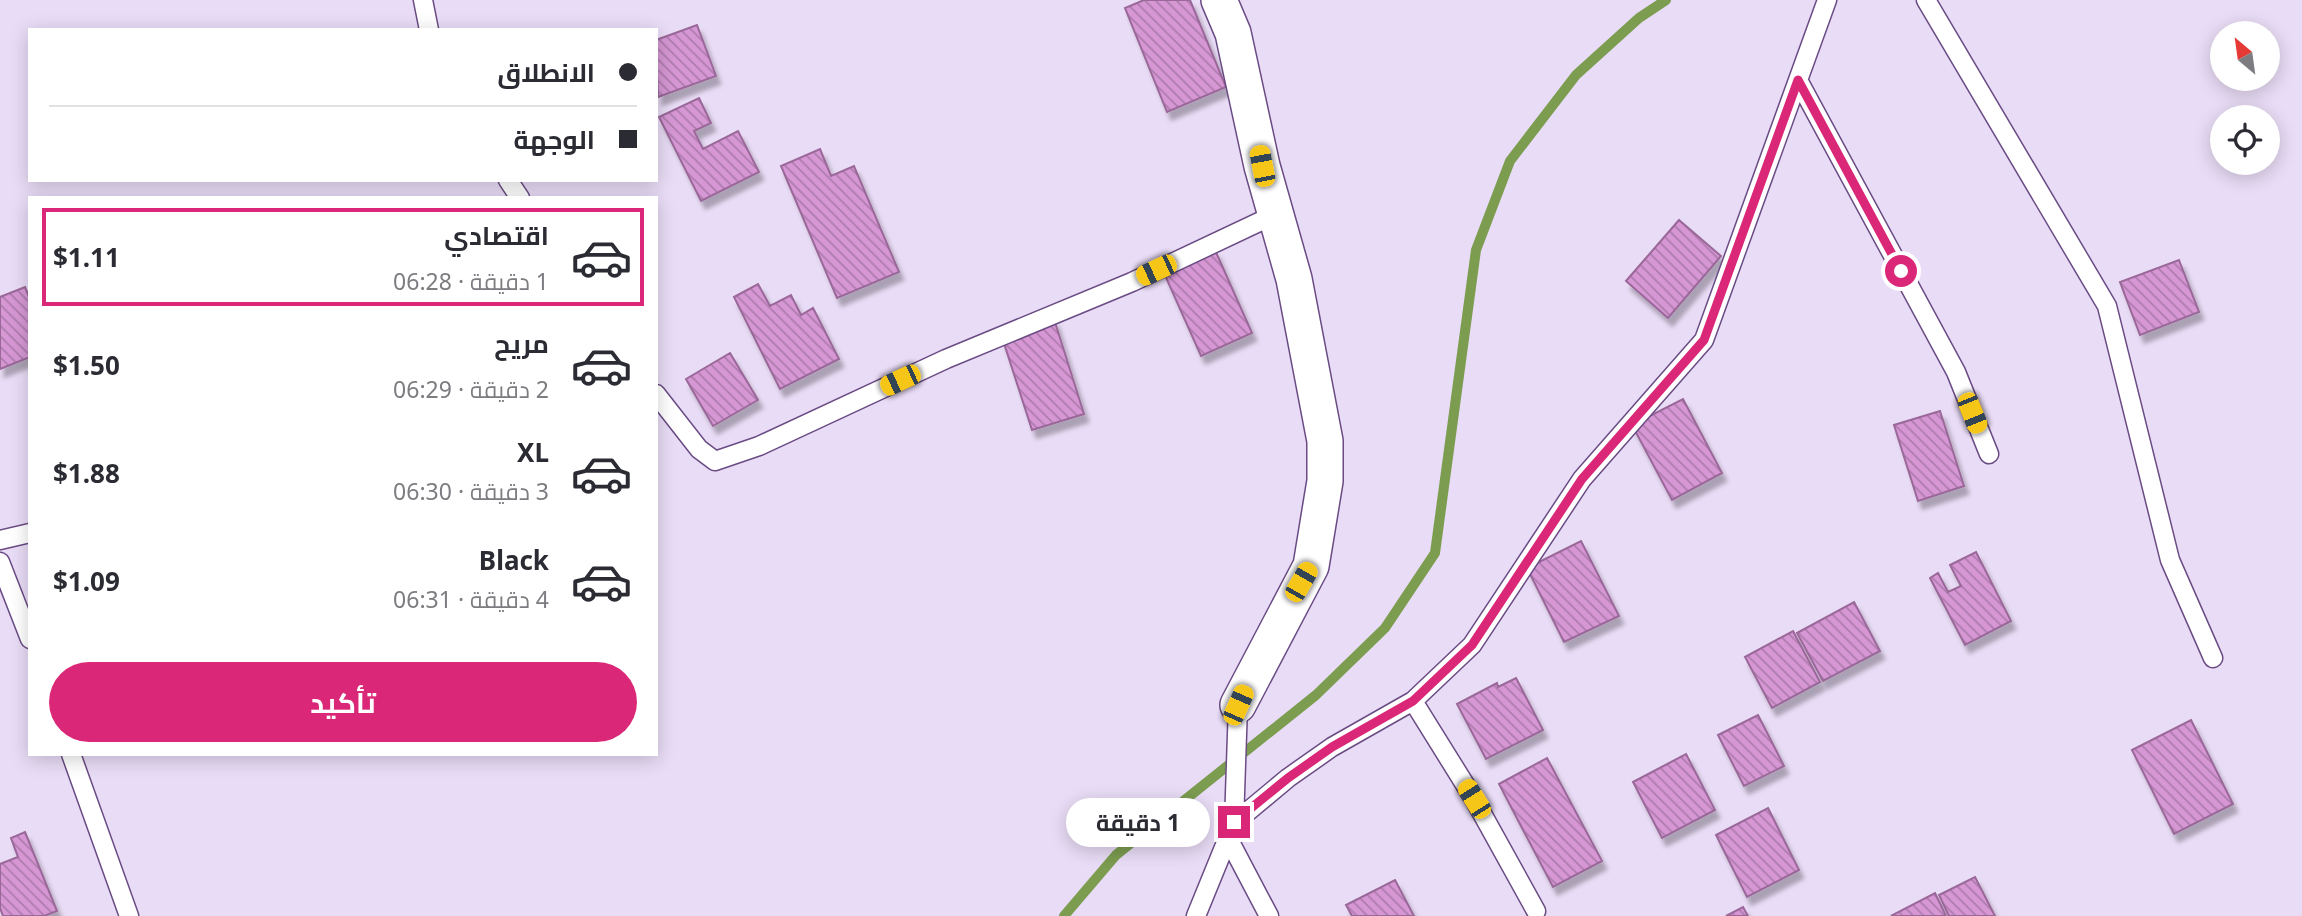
<!DOCTYPE html>
<html lang="ar">
<meta charset="utf-8">
<style>
body{margin:0;font-family:"Noto Sans",Cairo,sans-serif;background:#f2f2f3;color:#2b2b33;direction:rtl;height:100vh;display:flex;flex-direction:column;font-size:26px;white-space:nowrap}
*{box-sizing:border-box;margin:0}
p{font-size:23px;color:#7c7c81}
.icon{flex:none;width:38px;height:38px;fill:none;stroke:currentColor;stroke-width:2;stroke-linecap:round;stroke-linejoin:round}
.map{position:relative;flex:1;overflow:hidden;direction:ltr}
.panel{position:absolute;left:28px;top:196px;width:630px;height:560px;display:flex;flex-direction:column;background:#fff;border-radius:0px;box-shadow:0 4px 18px #0003;direction:rtl}
.panel>*{flex:none}
.banner{position:absolute;left:28px;top:28px;width:630px;height:154px;border-radius:0px;box-shadow:0 4px 18px #0003;direction:rtl;display:grid;align-content:center;height:154px;padding:0 21px;background:#fff}
.needle{width:46px;rotate:331deg}
.buttons{position:absolute;left:2210px;top:21px;display:grid;gap:14px}
.buttons a{display:grid;place-items:center;width:70px;height:70px;border-radius:50%;background:#fff;box-shadow:0 4px 18px #0003;font-size:35px}
.end{position:absolute;width:32px;height:32px;margin:-16px;border:9px solid #db2777;background:#fff;box-shadow:0 0 0 4px #fff}
.from{border-radius:50%}
.bubble{position:absolute;height:49px;border-radius:24px;background:#fff;box-shadow:0 4px 18px #0003;font-size:23px;font-weight:700;line-height:49px;text-align:center;direction:rtl}
.car{position:absolute;width:21px;height:42px;margin:-21px -10px;border-radius:9px;box-shadow:0 0 5px 2px #0007;background:linear-gradient(#f5c518 24%,#345 0 40%,#f5c518 0 76%,#345 0 86%,#f5c518 0)}
.banner b{display:flex;align-items:center;gap:24px;height:66px;font-size:26px}
.banner b+b{border-top:2px solid #e1e1e2}
.banner i{width:18px;height:18px;background:#2b2b33}
ul{padding:12px 0 0;list-style:none}
li{display:flex;align-items:center;gap:21px;height:98px;margin:0 14px 10px;padding:0 7px;border:4px solid transparent;border-radius:0px}
li div{flex:1}
li b{display:block;font-size:26px}
li em{font-style:normal;font-weight:700}
li.current{border-color:#db2777}
li>.icon{width:63px;height:63px;stroke-width:1.5}
.button{display:flex;gap:14px;margin-top:auto;padding:14px 21px}
.button a{flex:1;height:80px;border-radius:42px;background:#db2777;color:#fff;font-size:28px;font-weight:700;line-height:80px;text-align:center}
.map>svg:first-child{display:block}
</style>
<div class="map">
<svg width="2302" height="916" viewBox="0 0 2302 916">
<defs>
<pattern id="building-back-hatch" width="6" height="6" patternUnits="userSpaceOnUse" patternTransform="scale(1.75)"><rect width="6" height="6" fill="#d697d4"/><path d="M-1 5l2 2M0 0l6 6M5-1l2 2" fill="none" stroke="#ae7bad"/></pattern>
<filter id="shadow"><feDropShadow dx="4.5" dy="8" stdDeviation="2" flood-color="#0004"/></filter>
</defs>
<rect width="100%" height="100%" fill="#e9dcf6"/>
<g fill="none" stroke-linecap="round" stroke-linejoin="round">
<path stroke="#7c9c50" stroke-width="10" d="M1064,916L1116,855L1316,695L1385,628L1435,553L1476,250L1510,161L1576,75L1639,18L1666,0"/>
</g>
<path fill="url(#building-back-hatch)" stroke="#9a6799" stroke-width="2" filter="url(#shadow)" d="M1144,0H1190L1226,87L1167,112L1125,8Z
M697,25L716,76L658,97L656,40Z
M699,98L711,123L694,131L703,149L738,131L759,172L701,201L659,117Z
M820,149L831,176L854,166L899,272L837,298L781,166Z
M1679,220L1721,256L1668,318L1626,281Z
M1215,250L1252,333L1201,356L1164,273Z
M2179,260L2199,312L2140,335L2120,282Z
M758,284L770,306L791,295L801,315L813,308L839,359L780,389L734,297Z
M25,287L30,299V357L0,369V297Z
M1054,319L1084,414L1032,430L1002,337Z
M730,353L758,400L713,426L686,379Z
M1683,399L1722,473L1672,500L1632,425Z
M1940,411L1964,486L1918,501L1894,425Z
M1581,541L1619,616L1564,642L1527,568Z
M1976,552L2011,621L1965,645L1930,578L1938,573L1948,592L1961,586L1950,565Z
M1854,602L1880,651L1823,681L1797,633Z
M1793,631L1820,682L1772,708L1745,657Z
M1516,678L1543,730L1486,759L1457,704L1497,683L1498,687Z
M1758,715L1784,766L1744,786L1718,735Z
M2191,720L2233,804L2174,834L2132,750Z
M1686,754L1715,810L1662,838L1633,782Z
M1547,758L1602,861L1553,887L1499,784Z
M1768,808L1799,870L1747,897L1716,835Z
M25,832L57,911L44,916H3L0,908V864L18,857L11,838Z
M1975,877L1995,916H1949L1939,895Z
M1395,880L1414,916H1352L1346,905Z
M1935,893L1946,916H1891Z
M1743,907L1748,916H1726Z"/>
<g fill="none" stroke-linecap="round" stroke-linejoin="round">
<g stroke="#6a4b84" stroke-width="21">
<path id="service" d="M423,0L429,30
M1926,0L2107,306L2170,560L2213,658
M1798,80L1956,372L1989,454
M508,180L520,198
M656,394L699,449L715,461L759,446L946,359L1132,282L1276,214
M0,540L30,533
M0,562L30,639
M1413,701L1474,799L1536,911
M71,754L129,916
M1234,823L1288,778L1332,747L1413,701L1472,645L1582,479L1704,340L1827,0
M1229,840L1269,916
M1196,916L1234,823L1238,705"/>
</g>
<g stroke="#6a4b84" stroke-width="38">
<path id="minor" d="M1219,0L1233,33L1262,166L1294,279L1325,441V481L1311,566L1238,705"/>
</g>
<use href="#service" stroke="#fff" stroke-width="18"/>
<use href="#minor" stroke="#fff" stroke-width="35"/>
</g>
<g fill="none" stroke-linecap="round" stroke-linejoin="round">
<path stroke="#db2777" stroke-width="9" d="M1234,822L1288,778L1332,747L1413,701L1472,645L1582,479L1704,340L1798,80L1901,271"/>
</g>
</svg>
<div class="buttons">
<a><svg class="needle" viewBox="-14 -14 28 28"><path d="M0-13l5 13h-10z" fill="#e53935"/><path d="M0 13l5-13h-10z" fill="#7c7c81"/></svg></a>
<a><svg class="icon" aria-label="locate" viewBox="0 0 24 24"><circle cx="12" cy="12" r="6"/><path d="M12 2v4M12 18v4M2 12h4M18 12h4"/></svg></a>
</div>
<i class="end from" style="left:1901px;top:271px"></i>
<i class="end" style="left:1234px;top:822px"></i>
<div class="bubble" style="left:1066px;top:798px;width:144px">1 دقيقة</div>
<i class="car" style="left:1262px;top:166px;rotate:349deg"></i>
<i class="car" style="left:1156px;top:270px;rotate:245deg"></i>
<i class="car" style="left:900px;top:380px;rotate:245deg"></i>
<i class="car" style="left:1972px;top:413px;rotate:158deg"></i>
<i class="car" style="left:1301px;top:582px;rotate:30deg"></i>
<i class="car" style="left:1238px;top:705px;rotate:24deg"></i>
<i class="car" style="left:1474px;top:799px;rotate:328deg"></i>
<div class="banner">
<b><i class="from"></i>الانطلاق</b>
<b><i></i>الوجهة</b>
</div>
<section class="panel">
<ul>
<li class="current"><svg class="icon" aria-label="car" viewBox="0 0 24 24"><path d="M5 17H2v-5l4-1 3-4h7l3 4 3 1v5h-3M9 17h6M6 11h13"/><circle cx="7" cy="17" r="2"/><circle cx="17" cy="17" r="2"/></svg><div><b>اقتصادي</b><p>1 دقيقة · 06:28</p></div><em>$1.11</em></li>
<li><svg class="icon" aria-label="car" viewBox="0 0 24 24"><path d="M5 17H2v-5l4-1 3-4h7l3 4 3 1v5h-3M9 17h6M6 11h13"/><circle cx="7" cy="17" r="2"/><circle cx="17" cy="17" r="2"/></svg><div><b>مريح</b><p>2 دقيقة · 06:29</p></div><em>$1.50</em></li>
<li><svg class="icon" aria-label="car" viewBox="0 0 24 24"><path d="M5 17H2v-5l4-1 3-4h7l3 4 3 1v5h-3M9 17h6M6 11h13"/><circle cx="7" cy="17" r="2"/><circle cx="17" cy="17" r="2"/></svg><div><b>XL</b><p>3 دقيقة · 06:30</p></div><em>$1.88</em></li>
<li><svg class="icon" aria-label="car" viewBox="0 0 24 24"><path d="M5 17H2v-5l4-1 3-4h7l3 4 3 1v5h-3M9 17h6M6 11h13"/><circle cx="7" cy="17" r="2"/><circle cx="17" cy="17" r="2"/></svg><div><b>Black</b><p>4 دقيقة · 06:31</p></div><em>$1.09</em></li>
</ul>
<div class="button"><a>تأكيد</a></div>
</section>
</div>
